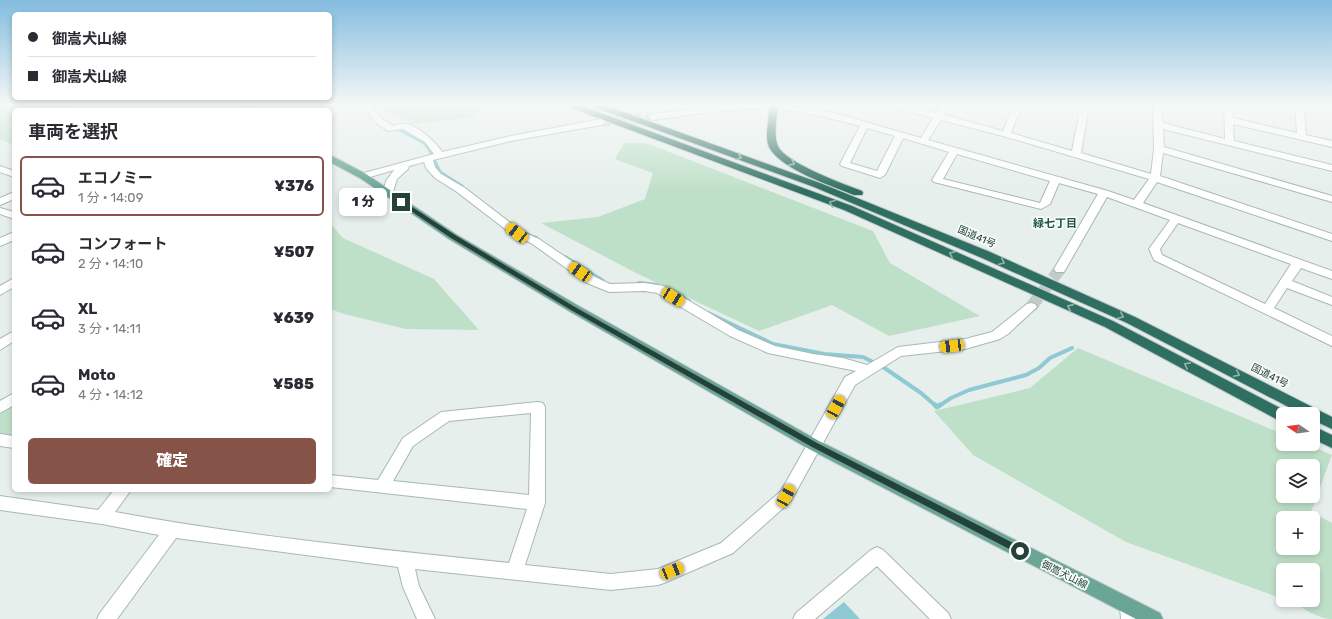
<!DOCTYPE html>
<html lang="ja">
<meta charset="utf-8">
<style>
body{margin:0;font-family:Rubik,"Noto Sans JP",sans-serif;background:#f2f2f3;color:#2b2b33;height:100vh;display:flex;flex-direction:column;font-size:15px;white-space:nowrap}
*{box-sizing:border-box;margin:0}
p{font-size:13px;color:#7c7c81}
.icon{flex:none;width:22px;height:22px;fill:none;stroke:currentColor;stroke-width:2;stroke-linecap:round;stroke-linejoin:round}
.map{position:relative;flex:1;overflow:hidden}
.side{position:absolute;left:12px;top:108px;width:320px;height:384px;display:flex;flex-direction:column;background:#fff;border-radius:6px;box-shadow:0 2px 6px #0003}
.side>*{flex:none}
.hud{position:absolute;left:12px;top:12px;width:320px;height:88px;border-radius:6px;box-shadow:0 2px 6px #0003;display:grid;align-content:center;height:88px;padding:0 16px;background:#fff}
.needle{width:26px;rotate:283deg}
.fabs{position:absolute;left:1276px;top:407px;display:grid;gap:8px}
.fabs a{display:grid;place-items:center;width:44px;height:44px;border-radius:6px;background:#fff;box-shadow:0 2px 6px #0003;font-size:20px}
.end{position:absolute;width:18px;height:18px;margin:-9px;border:5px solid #24423a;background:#fff;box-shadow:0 0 0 2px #fff}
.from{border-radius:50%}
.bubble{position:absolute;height:28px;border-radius:6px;background:#fff;box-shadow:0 2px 6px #0003;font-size:13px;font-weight:800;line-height:28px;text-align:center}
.car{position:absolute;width:12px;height:24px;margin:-12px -6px;border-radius:5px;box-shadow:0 0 3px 1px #0007;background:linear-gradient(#f5c518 24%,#345 0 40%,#f5c518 0 76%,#345 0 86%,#f5c518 0)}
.hud b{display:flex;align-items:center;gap:14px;height:38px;font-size:15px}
.hud b+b{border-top:1px solid #e1e1e2}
.hud i{width:10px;height:10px;background:#2b2b33}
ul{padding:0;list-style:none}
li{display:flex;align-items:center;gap:12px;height:60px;margin:0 8px 6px;padding:0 8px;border:2px solid transparent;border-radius:6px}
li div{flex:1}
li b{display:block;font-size:15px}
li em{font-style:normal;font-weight:800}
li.current{border-color:#855347}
li>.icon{width:36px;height:36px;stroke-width:1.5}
h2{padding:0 16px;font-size:18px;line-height:48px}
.cta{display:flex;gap:8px;margin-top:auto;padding:8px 16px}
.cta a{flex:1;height:46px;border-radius:6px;background:#855347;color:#fff;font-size:16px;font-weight:800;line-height:46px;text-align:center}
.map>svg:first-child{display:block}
</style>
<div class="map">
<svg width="1332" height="619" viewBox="0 0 1332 619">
<rect width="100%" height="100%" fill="#e6efeb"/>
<path fill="#bfe0c8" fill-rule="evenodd" d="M0,105H71L82,110H14V145L0,139Z
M377,105H489L470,118L412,124Z
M624,143H646L873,231L890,263L980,316L889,336L832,305L759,331L636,273L541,223L598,217L645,199L653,173L615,159Z
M330,223L343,238L434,279L479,330L406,329L344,314L330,309Z
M1078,348L1283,434V444H1306L1332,455L1311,512L1332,523V619C1316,619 1301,605 1286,600H1313V570H1283V599L1126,542L973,455L934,411L1030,388ZM1283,466H1313V496H1283ZM1283,518H1313V548H1283Z
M14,398V442L0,440V408Z"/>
<path fill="#8ec9d4" d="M844,602L860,619H823Z"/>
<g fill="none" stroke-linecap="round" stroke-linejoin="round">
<path stroke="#8ec9d4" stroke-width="3" d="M372,105L379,116
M394,127L424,143L429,149L440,172L462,186
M517,228L535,238"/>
<path stroke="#8ec9d4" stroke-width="4" d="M533,237L536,238
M565,257L603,281
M639,283L657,285
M680,296L674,292L689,301
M708,313L773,344L824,354L863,357L883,367L921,393L936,406
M939,406L951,398L969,390L1026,375L1039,368L1050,358L1072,348"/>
<path stroke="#8ec9d4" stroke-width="5" d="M935,405L937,407L940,405"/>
<path stroke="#bfccc8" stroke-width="10" stroke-dasharray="10 5" stroke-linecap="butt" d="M601,122L652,117"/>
<path stroke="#bfccc8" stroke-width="12" stroke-dasharray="12 6" stroke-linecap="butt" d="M1031,307L1060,269"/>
<g stroke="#a8b8b2" stroke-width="2">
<path id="minor" d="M363,105H371L381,118L393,126C396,125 401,123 405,124C417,125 436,142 442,152L511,136L601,119L604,120L605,122L604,124L601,125L511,141L433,160L435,167L441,174L465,188L521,231L539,239L595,277L610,284L645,283L664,286L738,330L775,346L813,354L843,358L867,365L898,347L965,339L992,332L1027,304L1031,303L1035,304L1037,307L1008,334L1000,339L965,349L901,356L855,385L791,501L733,553L664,583L658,585L611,590L415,569L419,586L435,619H417L403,587L398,567L176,538L117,619H97L100,613L159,535L102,524L0,510V496L98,510L114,490H131L115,512C245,536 377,549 509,563L527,509L330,487V475L378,480L403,438L441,412L538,402L543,403L545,407V503L525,565L611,574L658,569L721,543L781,491L845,377L856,371L768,353L730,336L657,293L645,291L609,292L587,283L531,243L513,235L457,192L435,178L426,168L424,162L409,166L408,169L397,179L392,195H384L383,193L386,181L394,170L363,179L360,178L358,176L360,174L434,154L425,142L403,129L388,131L375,122ZM531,413L529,495L393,481L413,446L449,421Z
M731,105H781L834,113L921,138L933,118L891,107L890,105H902L936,113L942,105H950L944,115L1003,131L1014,105H1022L1011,133L1072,151L1081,105H1089L1081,153L1151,174L1154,149L1153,105H1161L1163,123L1225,139L1224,105H1232L1233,118L1297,133L1295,105H1303L1306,135L1332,141V147L1233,124L1234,141L1332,165V171L1163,129L1164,147L1332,196V202L1163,153L1160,176L1332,234V241L1157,182L1143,203L1332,271V279L1301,268L1292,281L1332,297V305L1287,288L1274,308L1332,336V346L1154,260L1149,249L1170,220L1107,197L1064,272H1056L1054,269L1098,194L1059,183L1050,204L1041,209L934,182L932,180L949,152L903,138L885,175L880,178L877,177L842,166L840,164L860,126C834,119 799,110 773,109C733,107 692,115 652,120L648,117L652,114ZM941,120L1003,136L1149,179L1134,200L1108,191L928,140ZM867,128L895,136L877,171L850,163ZM957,154L1050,181L1040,203L943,179ZM1178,223L1291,264L1265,304L1162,255L1160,249Z
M0,166L14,171V177L0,172Z
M14,192V199L0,205V198Z
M0,208L14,212V219L0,214Z
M14,232V240L0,246V238Z
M14,278V287L0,295V286Z
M14,331V341L0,350V339Z
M14,393V405L0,413V401Z
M0,434L14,436V448L0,446Z
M877,547L883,550L948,613L951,619H930L877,566L815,619H793L796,613L871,550Z
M1129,599L1135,601L1138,607L1139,619H1121L1120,607L1123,601Z"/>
</g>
<g stroke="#c2cac8" stroke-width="2">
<path id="major" d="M241,105H250L257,110H247Z
M330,155L366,174L457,235L577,305L819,441L1160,613L1163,619H1136L809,449L569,311L449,239L360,178L330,162Z"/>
</g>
<g stroke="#c2cac8" stroke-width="2">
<path id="highway" d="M568,105H579L852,206L1113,321L1288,412L1289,414H1283V422L1278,420L1105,327L844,210L569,107Z
M593,105H604L820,183L990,252L1135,317L1332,417V429L1313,420V414H1302L1127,323L982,258L814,187L594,107Z
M771,105L778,106C777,118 773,135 778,146C785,163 844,184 862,191L863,193L862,195H854C832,186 780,169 769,147C766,140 767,130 768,123C768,117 769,110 771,105Z
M1313,426L1332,435V448L1313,439Z"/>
</g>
<use href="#minor" fill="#fff" fill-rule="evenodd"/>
<use href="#major" fill="#6aa596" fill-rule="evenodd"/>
<use href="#highway" fill="#2f6f62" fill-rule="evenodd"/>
</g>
<defs><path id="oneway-chevron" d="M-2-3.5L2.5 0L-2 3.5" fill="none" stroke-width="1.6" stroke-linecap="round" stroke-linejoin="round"/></defs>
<g stroke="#93b5ae">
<use href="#oneway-chevron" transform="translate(739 157) rotate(20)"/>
<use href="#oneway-chevron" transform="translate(792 163) rotate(27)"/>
<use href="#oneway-chevron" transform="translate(832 203) rotate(-159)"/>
<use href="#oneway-chevron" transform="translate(952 254) rotate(-156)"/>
<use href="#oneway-chevron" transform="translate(1002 262) rotate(25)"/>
<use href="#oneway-chevron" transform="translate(1070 307) rotate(-156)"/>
<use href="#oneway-chevron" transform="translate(1121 316) rotate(25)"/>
<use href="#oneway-chevron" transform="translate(1187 365) rotate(-152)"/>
<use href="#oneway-chevron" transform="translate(1237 374) rotate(27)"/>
</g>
<linearGradient id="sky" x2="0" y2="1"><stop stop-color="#84bce0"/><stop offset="0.55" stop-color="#f4f8f6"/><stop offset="1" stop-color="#f4f8f6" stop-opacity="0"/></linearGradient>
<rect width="1332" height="191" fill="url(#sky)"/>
<path fill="#24423a" d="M399,201H403L455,235L575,307L817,443L1023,548L1024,551L1023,553H1017L812,447L571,310L451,238L399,203Z"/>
<g text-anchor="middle" stroke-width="3.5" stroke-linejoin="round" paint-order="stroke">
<g font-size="10" fill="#24423a" stroke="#f7fbf9">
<text transform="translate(977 236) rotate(23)" y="4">国道41号</text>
<text transform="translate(1270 375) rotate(27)" y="4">国道41号</text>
<text transform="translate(1065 574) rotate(27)" y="4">御嵩犬山線</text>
</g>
<g font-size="11" font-weight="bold" fill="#1f5548" stroke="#f7fbf9">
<text x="1055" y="227">緑七丁目</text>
</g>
</g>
</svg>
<div class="fabs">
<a><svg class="needle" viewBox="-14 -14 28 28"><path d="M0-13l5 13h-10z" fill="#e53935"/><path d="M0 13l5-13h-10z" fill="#7c7c81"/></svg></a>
<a><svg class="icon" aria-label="layers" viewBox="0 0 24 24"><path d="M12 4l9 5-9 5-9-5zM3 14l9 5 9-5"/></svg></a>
<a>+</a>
<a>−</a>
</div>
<i class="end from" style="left:1020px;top:551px"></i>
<i class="end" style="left:401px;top:202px"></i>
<div class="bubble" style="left:339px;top:188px;width:48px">1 分</div>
<i class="car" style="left:517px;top:233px;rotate:308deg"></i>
<i class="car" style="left:580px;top:272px;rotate:304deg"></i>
<i class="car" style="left:673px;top:297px;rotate:121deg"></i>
<i class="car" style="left:952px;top:346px;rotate:263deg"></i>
<i class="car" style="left:836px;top:407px;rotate:29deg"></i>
<i class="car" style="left:786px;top:496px;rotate:29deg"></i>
<i class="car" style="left:672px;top:571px;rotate:68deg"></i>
<div class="hud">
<b><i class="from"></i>御嵩犬山線</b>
<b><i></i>御嵩犬山線</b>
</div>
<section class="side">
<h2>車両を選択</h2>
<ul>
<li class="current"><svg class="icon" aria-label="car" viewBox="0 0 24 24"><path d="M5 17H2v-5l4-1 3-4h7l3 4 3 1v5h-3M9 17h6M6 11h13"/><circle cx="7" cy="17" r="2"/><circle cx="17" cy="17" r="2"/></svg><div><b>エコノミー</b><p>1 分 · 14:09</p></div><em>¥376</em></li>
<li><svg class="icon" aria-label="car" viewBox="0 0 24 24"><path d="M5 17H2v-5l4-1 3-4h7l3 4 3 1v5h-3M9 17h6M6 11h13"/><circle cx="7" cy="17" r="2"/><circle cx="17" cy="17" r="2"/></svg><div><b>コンフォート</b><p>2 分 · 14:10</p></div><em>¥507</em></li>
<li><svg class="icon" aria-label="car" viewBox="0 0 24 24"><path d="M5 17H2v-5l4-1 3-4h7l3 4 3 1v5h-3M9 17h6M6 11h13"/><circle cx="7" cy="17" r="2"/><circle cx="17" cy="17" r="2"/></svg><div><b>XL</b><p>3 分 · 14:11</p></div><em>¥639</em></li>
<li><svg class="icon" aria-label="car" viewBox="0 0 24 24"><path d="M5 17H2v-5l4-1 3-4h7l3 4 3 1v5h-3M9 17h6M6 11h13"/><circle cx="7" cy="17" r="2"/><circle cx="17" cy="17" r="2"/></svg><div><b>Moto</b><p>4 分 · 14:12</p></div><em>¥585</em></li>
</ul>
<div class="cta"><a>確定</a></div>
</section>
</div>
